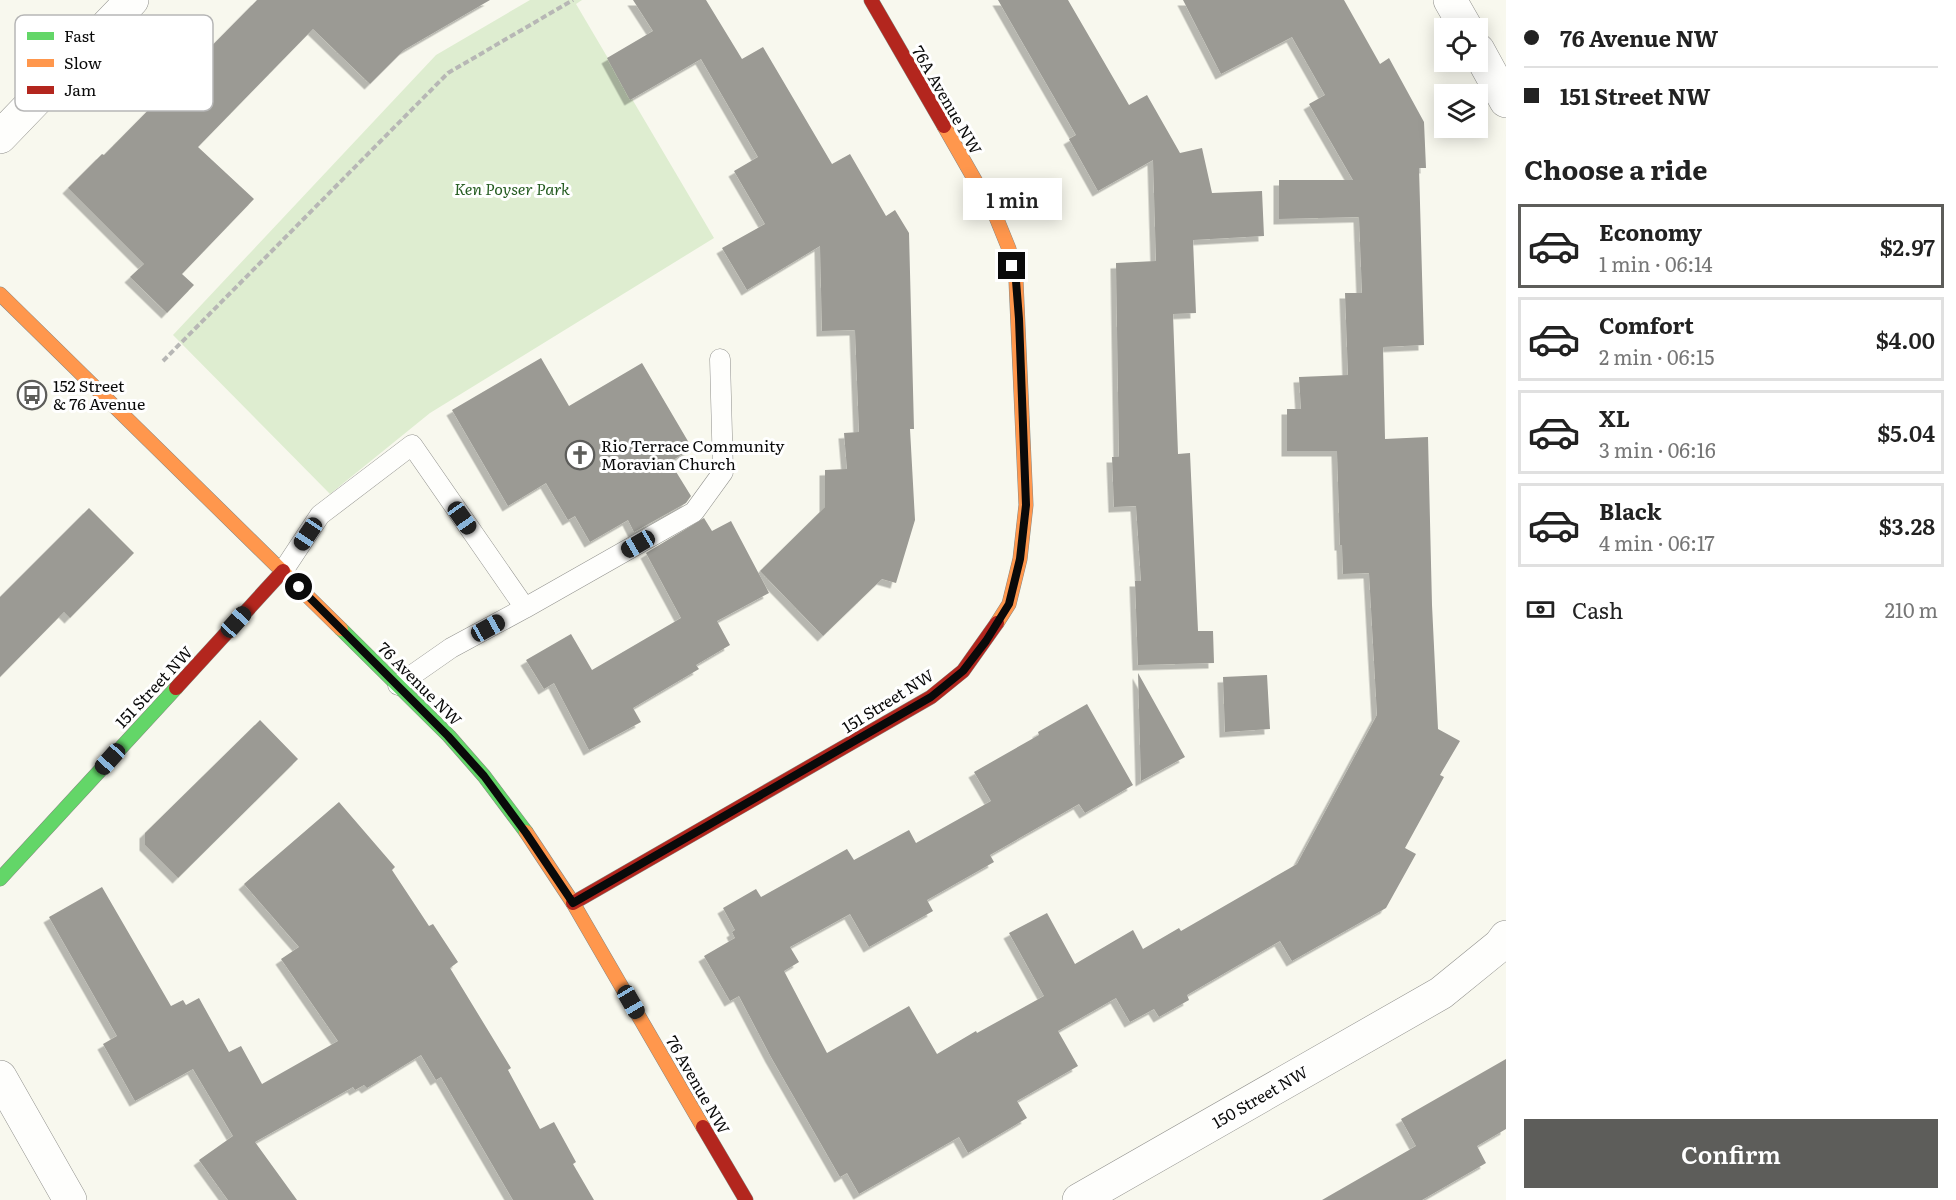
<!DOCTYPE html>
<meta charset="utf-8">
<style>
body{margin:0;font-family:Literata,serif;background:#f6f6f6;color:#222;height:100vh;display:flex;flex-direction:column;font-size:22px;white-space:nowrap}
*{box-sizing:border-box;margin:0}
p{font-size:20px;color:#767676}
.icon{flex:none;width:33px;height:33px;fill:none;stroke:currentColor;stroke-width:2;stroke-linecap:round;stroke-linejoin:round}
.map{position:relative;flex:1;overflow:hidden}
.details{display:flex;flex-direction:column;background:#fff;width:450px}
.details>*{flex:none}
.guide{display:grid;align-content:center;height:132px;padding:0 18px;background:#fff}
.fabs{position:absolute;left:1434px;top:18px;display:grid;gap:12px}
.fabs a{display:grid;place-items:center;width:54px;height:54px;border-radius:0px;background:#fff;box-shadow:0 3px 15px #0003;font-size:30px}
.end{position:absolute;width:27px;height:27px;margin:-14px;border:8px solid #0a0a0a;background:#fff;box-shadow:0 0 0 3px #fff}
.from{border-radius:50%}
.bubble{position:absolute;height:42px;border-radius:0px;background:#fff;box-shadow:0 3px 15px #0003;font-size:20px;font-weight:600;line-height:42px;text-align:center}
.car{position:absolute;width:18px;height:36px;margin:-18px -9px;border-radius:8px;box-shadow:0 0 4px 2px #0007;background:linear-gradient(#222 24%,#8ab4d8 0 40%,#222 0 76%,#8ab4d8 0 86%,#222 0)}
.guide b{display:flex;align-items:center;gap:21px;height:57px;font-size:22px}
.guide b+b{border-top:2px solid #e0e0e0}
.guide i{width:15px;height:15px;background:#222}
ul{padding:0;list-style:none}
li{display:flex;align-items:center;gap:18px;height:84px;margin:0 12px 9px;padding:0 6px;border:3px solid #e0e0e0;border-radius:0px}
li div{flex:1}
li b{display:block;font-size:22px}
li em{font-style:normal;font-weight:600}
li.on{border-color:#5d5d5a}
li>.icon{width:54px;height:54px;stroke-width:1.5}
h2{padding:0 18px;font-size:27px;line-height:72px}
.pay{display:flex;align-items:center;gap:15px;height:66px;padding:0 18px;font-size:22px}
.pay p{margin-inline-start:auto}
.cta{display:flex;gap:12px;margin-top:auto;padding:12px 18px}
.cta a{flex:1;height:69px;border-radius:0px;background:#5d5d5a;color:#fff;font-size:24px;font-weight:600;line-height:69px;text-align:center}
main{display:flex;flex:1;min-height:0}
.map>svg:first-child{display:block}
</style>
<main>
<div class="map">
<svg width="1506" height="1200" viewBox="0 0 1506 1200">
<defs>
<filter id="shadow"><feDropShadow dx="-5.5" dy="5.5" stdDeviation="0" flood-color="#0004"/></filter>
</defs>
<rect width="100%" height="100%" fill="#f8f8ee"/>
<path fill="#deedd0" d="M530,0H582L576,4L714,238L430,413L330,494L173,335L436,55Z"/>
<path fill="#9b9a94" filter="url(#shadow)" d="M257,0H490L404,50L370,84L313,29L198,147L254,199L182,274L194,285L167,313L130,277L144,264L68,188L102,154L104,155Z
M633,0H706L742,59L763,47L832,164L850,154L886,216L895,210L909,233L914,429H910L915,520L896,583L882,579L823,636L760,571L825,507V470L847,469L844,433L859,432L855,330L822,331L820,246L747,290L722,248L765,224L734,171L758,157L701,59L630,100L607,58L653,31Z
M998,0H1068L1129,105L1147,95L1180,153L1202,148L1212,193L1262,191L1264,236L1193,240L1196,313L1173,314L1178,454L1190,453L1198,631H1213L1214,663L1138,665L1135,581H1141L1136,506L1114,507L1112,457H1119L1116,263L1156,261L1153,160L1098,191L1069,139L1076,135Z
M1183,0H1344L1380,64L1389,58L1424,122L1426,168H1419L1424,345L1383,347L1385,439L1428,437L1432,605L1438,729L1460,741L1440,775L1444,777L1405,848L1416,854L1386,908L1292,961L1280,941L1187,995L1189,1000L1159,1017L1154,1009L1130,1022L1116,998L1058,1031L1078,1066L1017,1101L1027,1118L968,1153L959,1137L859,1194L847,1173L840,1177L771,1057L739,996L730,1001L704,956L735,938L732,932L735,930L723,908L756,889L761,897L847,849L854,860L909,830L916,843L991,801L974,772L1039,735L1038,732L1087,704L1133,785L1085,813L1079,804L990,855L994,862L927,900L933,911L869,947L850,914L790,947L799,962L784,971L827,1053L909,1006L937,1054L976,1031L977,1033L1044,996L1009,933L1047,913L1075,964L1133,930L1143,949L1179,928L1181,931L1297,864L1377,715L1369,573L1343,574L1342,545H1340L1337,451H1287V409H1301L1299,377L1348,375L1345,293H1362L1359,217L1279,219V180H1353L1309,104L1325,95L1292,37L1221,74Z
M541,358L569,406L642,363L692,448L670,462L691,496L686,503L634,532L628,520L590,542L575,516L568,520L546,483L508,506L452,410Z
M89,508L134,553L70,618L64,612L0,677V597Z
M704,518L712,531L731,521L769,593L717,621L730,645L696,665L699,669L633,708L641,722L589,750L554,683L544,689L526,660L571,634L592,670L681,618L646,553Z
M1138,673L1185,757L1141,781Z
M1267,675L1270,729L1225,732L1223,677Z
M260,720L298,759L178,878L145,845V833Z
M339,802L395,867L392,870L429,926L433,924L458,962L450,968L511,1068L508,1070L540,1129L554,1122L576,1162L573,1164L594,1200H513L441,1077L436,1080L421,1055L367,1088L364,1085L355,1090L353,1087L255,1142L297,1200H228L199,1160L233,1136L193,1069L135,1101L103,1044L117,1036L49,917L102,887L171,1006L183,1000L186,1005L199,998L229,1052L241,1046L262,1084L338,1041L281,959L299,947L244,884Z
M1506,1059V1129L1477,1146L1486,1163L1422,1200H1322L1416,1146L1401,1119Z"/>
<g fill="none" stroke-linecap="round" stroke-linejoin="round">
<g stroke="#91918d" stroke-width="21">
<path id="lane" d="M283,571L320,515L412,445L525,608L451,648L398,685
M525,608L694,512L723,472L720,359"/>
</g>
<g stroke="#91918d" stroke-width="34">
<path id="street" d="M1450,0L1466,28
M1478,50L1506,101
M0,137L132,0
M0,1077L70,1200
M1079,1200L1441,993L1500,945L1506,937"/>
</g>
<g stroke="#888883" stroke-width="15">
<path id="fast" d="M341,629L449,736L484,776L526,832
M0,879L176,688"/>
</g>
<g stroke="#888883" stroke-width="15">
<path id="slow" d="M944,126L996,217L1009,249L1016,281L1026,505L1020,559L1009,604L997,623
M0,294L341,629
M526,832L573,903L703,1127"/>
</g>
<g stroke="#888883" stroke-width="15">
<path id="jam" d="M871,0L944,126
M176,688L283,571
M573,903L931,697L963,671L997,623
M703,1127L746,1200"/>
</g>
<path stroke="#b7b7b5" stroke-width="4" stroke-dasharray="6 3" stroke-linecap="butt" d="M163,361L448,73L573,0"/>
<use href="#lane" stroke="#fefefc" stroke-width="20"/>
<use href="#street" stroke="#fefefc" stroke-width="33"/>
<use href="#fast" stroke="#63d668" stroke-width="14"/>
<use href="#slow" stroke="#ff974d" stroke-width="14"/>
<use href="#jam" stroke="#b3261e" stroke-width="14"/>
</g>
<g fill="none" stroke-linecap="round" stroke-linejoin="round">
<path stroke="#0a0a0a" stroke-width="8" d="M299,587L448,736L484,776L526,833L573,903L931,697L963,671L986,641L1009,604L1020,559L1026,505L1019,319L1016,281L1012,266"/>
</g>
<defs>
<g id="bus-ring" transform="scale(1.5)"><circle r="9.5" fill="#fff" stroke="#5d5d5a" stroke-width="1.5"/><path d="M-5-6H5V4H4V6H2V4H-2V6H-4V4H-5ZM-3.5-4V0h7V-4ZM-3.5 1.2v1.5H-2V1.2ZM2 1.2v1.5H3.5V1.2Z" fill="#5d5d5a"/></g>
<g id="church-ring" transform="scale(1.5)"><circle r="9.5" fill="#fff" stroke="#5d5d5a" stroke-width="1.5"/><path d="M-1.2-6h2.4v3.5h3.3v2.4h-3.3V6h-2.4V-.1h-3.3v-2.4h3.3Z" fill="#5d5d5a"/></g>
</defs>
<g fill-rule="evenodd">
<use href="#bus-ring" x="32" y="395"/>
<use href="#church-ring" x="580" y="455"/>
</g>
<g text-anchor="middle" stroke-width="6" stroke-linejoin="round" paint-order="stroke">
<g font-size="16" fill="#0a0a0a" stroke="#fff">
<text transform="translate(947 100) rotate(60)" y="6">76A Avenue NW</text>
<text transform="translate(420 684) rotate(45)" y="6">76 Avenue NW</text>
<text transform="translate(154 687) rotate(-47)" y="6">151 Street NW</text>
<text transform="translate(888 701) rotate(-32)" y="6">151 Street NW</text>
<text transform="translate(698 1085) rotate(60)" y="6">76 Avenue NW</text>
<text transform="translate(1260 1097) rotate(-30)" y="6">150 Street NW</text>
</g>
<g font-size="16" font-style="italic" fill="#255c21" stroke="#fff">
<text x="512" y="195">Ken Poyser Park</text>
</g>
<g font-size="16" fill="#0a0a0a" stroke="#fff" text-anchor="start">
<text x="53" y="392">152 Street<tspan x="53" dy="18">&amp; 76 Avenue</tspan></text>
<text x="601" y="452">Rio Terrace Community<tspan x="601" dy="18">Moravian Church</tspan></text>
</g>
</g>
<rect x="15" y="15" width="198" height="96" rx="9" fill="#fff" stroke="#b6b6b6" stroke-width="1.5"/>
<rect x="27" y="32" width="27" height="8" fill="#63d668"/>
<rect x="27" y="59" width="27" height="8" fill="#ff974d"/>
<rect x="27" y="86" width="27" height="8" fill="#b3261e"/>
<g font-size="16" fill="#0a0a0a">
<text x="64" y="42">Fast</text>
<text x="64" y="69">Slow</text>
<text x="64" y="96">Jam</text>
</g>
</svg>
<div class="fabs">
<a><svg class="icon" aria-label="locate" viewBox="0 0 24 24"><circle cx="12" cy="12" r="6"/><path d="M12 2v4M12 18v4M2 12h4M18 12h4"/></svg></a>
<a><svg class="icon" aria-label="layers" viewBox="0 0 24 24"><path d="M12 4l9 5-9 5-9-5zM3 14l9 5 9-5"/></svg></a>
</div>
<i class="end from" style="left:299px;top:587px"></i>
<i class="end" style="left:1012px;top:266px"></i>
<div class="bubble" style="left:963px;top:178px;width:99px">1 min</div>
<i class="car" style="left:462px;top:518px;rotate:145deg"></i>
<i class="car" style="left:308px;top:534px;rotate:214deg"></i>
<i class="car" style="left:638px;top:544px;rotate:240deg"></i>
<i class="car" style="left:236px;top:622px;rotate:42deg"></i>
<i class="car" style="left:488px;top:628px;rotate:61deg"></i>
<i class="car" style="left:110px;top:759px;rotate:222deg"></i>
<i class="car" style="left:631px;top:1002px;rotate:150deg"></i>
</div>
<section class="details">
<div class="guide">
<b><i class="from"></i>76 Avenue NW</b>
<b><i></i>151 Street NW</b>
</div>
<h2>Choose a ride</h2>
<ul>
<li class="on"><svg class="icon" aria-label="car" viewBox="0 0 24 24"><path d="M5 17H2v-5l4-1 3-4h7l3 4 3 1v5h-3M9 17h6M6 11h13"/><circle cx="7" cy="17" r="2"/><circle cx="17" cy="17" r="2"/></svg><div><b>Economy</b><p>1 min · 06:14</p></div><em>$2.97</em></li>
<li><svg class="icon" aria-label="car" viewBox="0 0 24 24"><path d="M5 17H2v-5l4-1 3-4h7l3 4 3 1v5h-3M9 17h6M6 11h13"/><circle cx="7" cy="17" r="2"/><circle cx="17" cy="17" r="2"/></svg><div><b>Comfort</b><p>2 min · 06:15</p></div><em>$4.00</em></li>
<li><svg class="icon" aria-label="car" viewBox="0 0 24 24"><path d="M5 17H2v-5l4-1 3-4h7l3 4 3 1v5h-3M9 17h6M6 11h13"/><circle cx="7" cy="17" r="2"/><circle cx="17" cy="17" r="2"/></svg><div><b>XL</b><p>3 min · 06:16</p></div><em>$5.04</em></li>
<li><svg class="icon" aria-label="car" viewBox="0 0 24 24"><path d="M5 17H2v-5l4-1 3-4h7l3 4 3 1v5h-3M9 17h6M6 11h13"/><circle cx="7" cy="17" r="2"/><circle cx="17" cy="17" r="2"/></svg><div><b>Black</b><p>4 min · 06:17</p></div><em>$3.28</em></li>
</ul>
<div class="pay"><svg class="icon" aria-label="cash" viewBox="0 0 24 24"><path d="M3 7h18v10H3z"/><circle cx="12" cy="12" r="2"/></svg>Cash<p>210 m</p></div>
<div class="cta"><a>Confirm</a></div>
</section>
</main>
